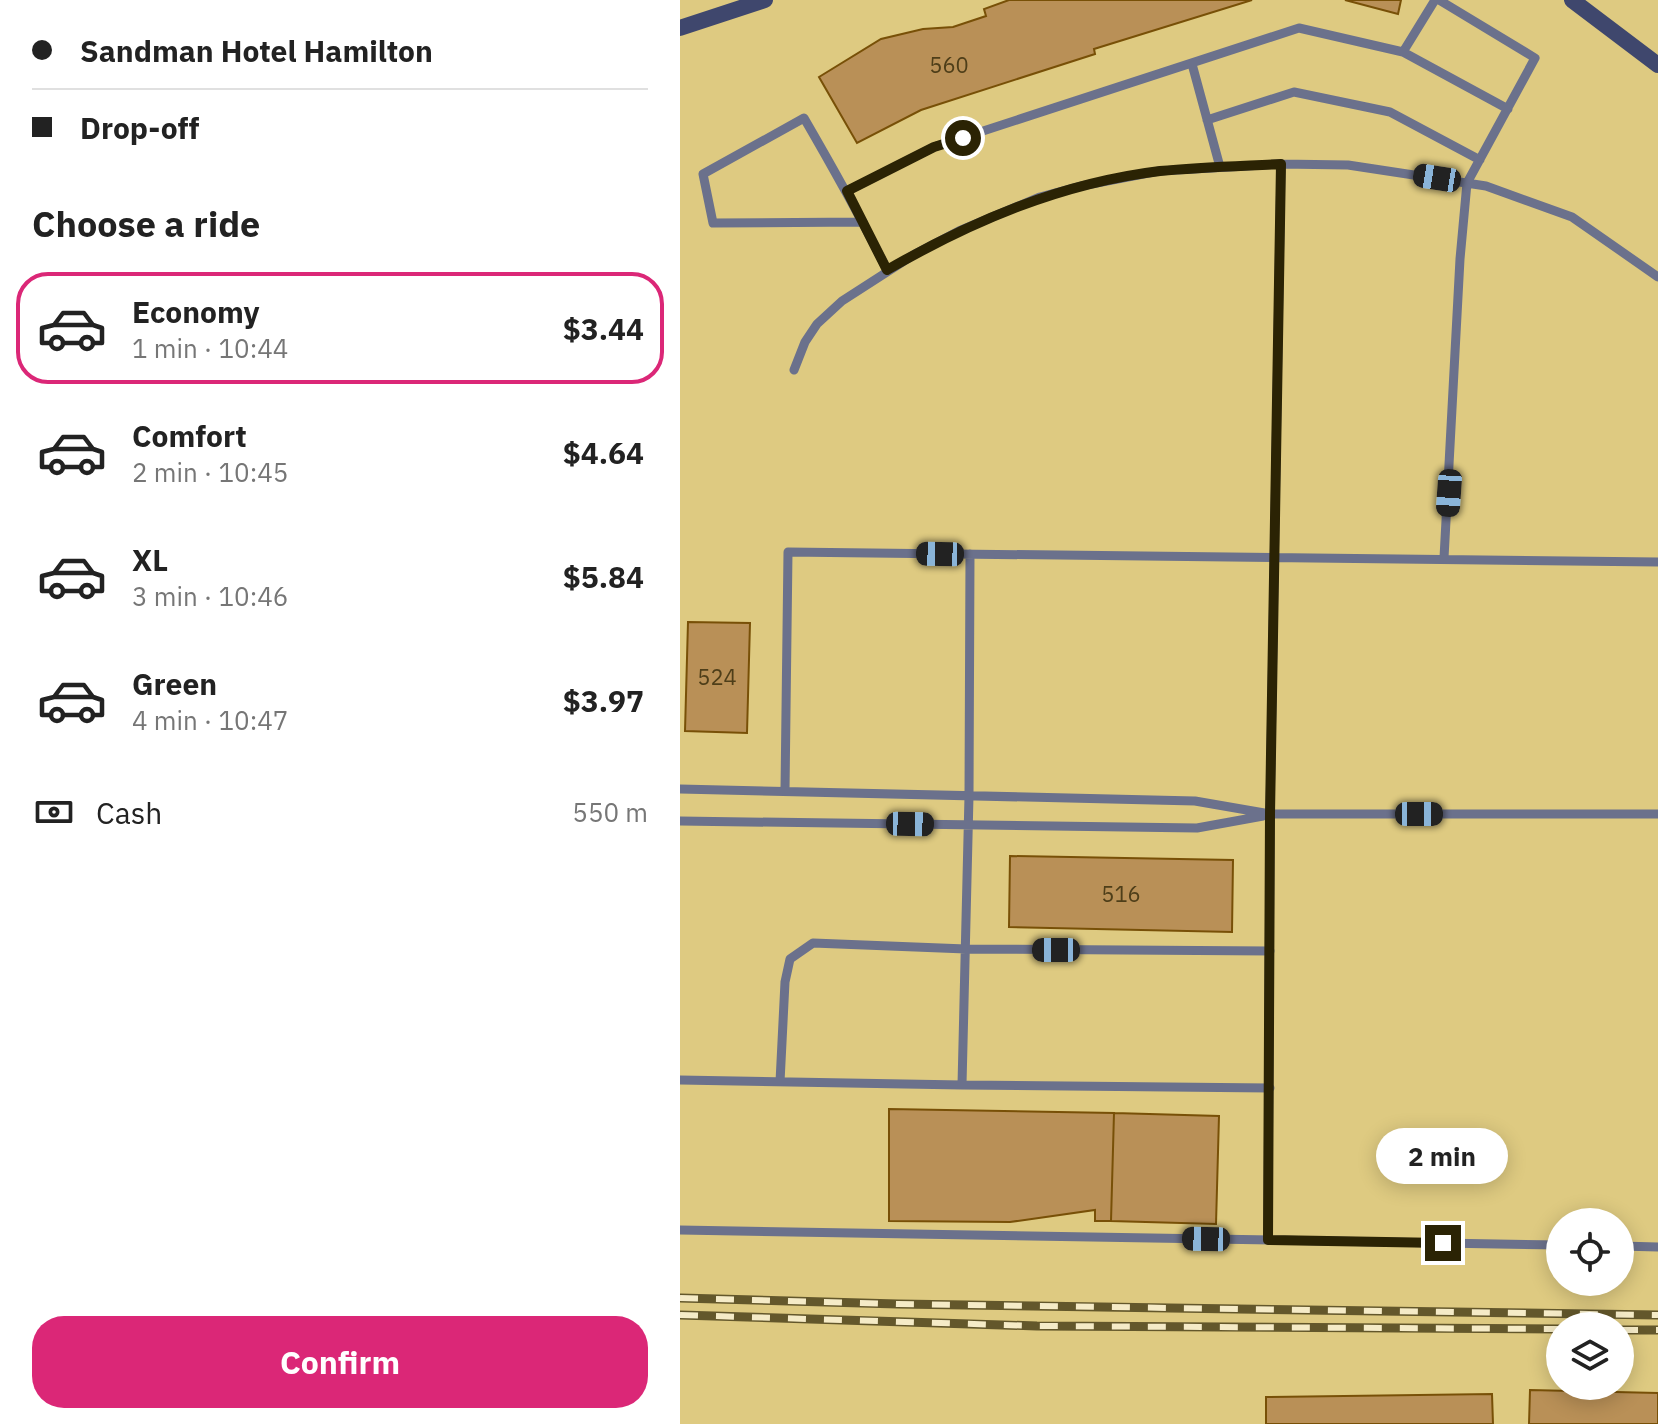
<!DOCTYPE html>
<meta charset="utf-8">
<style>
body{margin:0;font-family:"IBM Plex Sans",sans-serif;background:#f2f2f2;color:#222;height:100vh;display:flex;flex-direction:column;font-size:30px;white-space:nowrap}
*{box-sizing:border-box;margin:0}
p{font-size:26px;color:#767676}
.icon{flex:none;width:44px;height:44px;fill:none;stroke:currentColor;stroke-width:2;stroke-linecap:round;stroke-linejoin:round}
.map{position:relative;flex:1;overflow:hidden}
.drawer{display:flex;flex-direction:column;background:#fff;width:680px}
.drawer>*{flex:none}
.banner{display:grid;align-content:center;height:176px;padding:0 32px;background:#fff}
.fabs{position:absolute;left:866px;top:1208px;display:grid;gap:16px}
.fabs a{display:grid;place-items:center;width:88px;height:88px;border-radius:50%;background:#fff;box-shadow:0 4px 20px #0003;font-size:40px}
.end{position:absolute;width:36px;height:36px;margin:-18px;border:10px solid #2b2304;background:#fff;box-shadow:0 0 0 4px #fff}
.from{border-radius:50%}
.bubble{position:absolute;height:56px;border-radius:28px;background:#fff;box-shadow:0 4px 20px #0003;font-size:26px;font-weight:700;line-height:56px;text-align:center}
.car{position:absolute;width:24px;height:48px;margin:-24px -12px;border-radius:10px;box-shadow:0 0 6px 2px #0007;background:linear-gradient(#222 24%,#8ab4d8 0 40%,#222 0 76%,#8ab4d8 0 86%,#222 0)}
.banner b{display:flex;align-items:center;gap:28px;height:76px;font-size:30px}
.banner b+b{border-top:2px solid #e0e0e0}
.banner i{width:20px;height:20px;background:#222}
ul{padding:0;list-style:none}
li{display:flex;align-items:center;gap:24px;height:112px;margin:0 16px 12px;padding:0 16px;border:4px solid transparent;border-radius:32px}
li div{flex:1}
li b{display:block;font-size:30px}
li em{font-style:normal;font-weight:700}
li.active{border-color:#db2777}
li>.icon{width:72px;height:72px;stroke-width:1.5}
h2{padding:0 32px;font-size:36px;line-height:96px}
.pay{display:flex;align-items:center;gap:20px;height:88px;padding:0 32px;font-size:30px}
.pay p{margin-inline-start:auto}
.action{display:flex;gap:16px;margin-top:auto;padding:16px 32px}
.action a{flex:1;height:92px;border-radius:32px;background:#db2777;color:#fff;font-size:32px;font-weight:700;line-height:92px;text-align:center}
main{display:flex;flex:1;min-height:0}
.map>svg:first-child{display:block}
</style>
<main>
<section class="drawer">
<div class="banner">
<b><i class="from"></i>Sandman Hotel Hamilton</b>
<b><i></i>Drop-off</b>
</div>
<h2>Choose a ride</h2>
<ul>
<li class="active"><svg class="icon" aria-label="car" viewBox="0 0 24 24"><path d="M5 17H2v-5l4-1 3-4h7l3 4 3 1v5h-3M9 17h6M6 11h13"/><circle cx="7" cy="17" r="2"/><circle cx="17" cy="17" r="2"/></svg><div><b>Economy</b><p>1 min · 10:44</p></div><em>$3.44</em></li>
<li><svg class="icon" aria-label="car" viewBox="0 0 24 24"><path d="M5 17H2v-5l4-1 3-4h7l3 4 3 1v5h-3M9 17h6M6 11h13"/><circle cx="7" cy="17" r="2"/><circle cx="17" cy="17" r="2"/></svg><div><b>Comfort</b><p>2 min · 10:45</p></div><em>$4.64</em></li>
<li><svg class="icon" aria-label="car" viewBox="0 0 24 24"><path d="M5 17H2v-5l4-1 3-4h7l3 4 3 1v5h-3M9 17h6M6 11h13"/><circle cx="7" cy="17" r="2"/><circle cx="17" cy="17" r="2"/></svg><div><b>XL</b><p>3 min · 10:46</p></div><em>$5.84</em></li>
<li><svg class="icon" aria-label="car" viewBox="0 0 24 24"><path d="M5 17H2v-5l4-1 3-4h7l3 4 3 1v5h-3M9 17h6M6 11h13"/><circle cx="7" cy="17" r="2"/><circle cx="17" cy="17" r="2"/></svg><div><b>Green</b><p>4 min · 10:47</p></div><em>$3.97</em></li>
</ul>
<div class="pay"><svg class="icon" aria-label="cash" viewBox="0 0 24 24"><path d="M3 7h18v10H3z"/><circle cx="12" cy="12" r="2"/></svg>Cash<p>550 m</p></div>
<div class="action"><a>Confirm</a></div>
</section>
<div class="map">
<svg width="978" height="1424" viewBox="0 0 978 1424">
<rect width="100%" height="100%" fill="#deca81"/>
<path fill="#b99057" stroke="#785007" stroke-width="2" d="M329,0H572L414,49L415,54L241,110L177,143L139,77L201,39L243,29L273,27L306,16L304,9Z
M665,0H721L718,14Z
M8,622L70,623L67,733L5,731Z
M330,856L553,860L552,932L329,927Z
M209,1109L434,1113L431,1221H415V1210L330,1222L209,1221Z
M434,1113L539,1116L536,1224L431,1221Z
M850,1390L978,1393V1424H849Z
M812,1394L813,1424H586V1397Z"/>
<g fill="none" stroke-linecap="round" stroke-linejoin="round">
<path stroke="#6b718c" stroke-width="9" d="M759,0L855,58L787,183L780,259L764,558
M723,52L755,0
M512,64L540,167
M527,120L614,92L710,112L800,160
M167,191L254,147L619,28L723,52L828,109
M183,222L33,223L23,174L124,118C153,168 181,218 207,270
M114,370L125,342L137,324L162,301L235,254L279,231L360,197L401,186L479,171L601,164L668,165L806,186L892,217L978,277
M290,554L289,796L282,1085L590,1088
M0,789L515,801L590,814H978
M105,791L108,552L978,562
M0,821L517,828L583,816
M0,1080L282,1085
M100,1082L105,982L110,959L133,943L286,949L590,951
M0,1230L880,1245
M588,1240L590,814L601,164
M940,1246L978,1247"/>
<path stroke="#3f476d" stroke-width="16" d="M892,0L978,65
M0,28L85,0"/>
<g stroke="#63572b" stroke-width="9">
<path id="rail" d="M0,1298L218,1304L978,1315
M0,1315L357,1326L880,1329
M940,1330H978"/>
</g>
<use href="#rail" stroke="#f5ebc7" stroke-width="6" stroke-dasharray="18" stroke-linecap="butt"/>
</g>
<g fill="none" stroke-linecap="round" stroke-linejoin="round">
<path stroke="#2b2304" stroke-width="10" d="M283,138L254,147L167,191L207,270C292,221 381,183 480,171C520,167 561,166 601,164L590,814L588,1240L763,1243"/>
</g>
<g text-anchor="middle" stroke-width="6" stroke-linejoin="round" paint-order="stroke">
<g font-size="22" fill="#4e3e19">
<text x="269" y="73">560</text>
<text x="37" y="685">524</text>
<text x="441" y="902">516</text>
</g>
</g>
</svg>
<div class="fabs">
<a><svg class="icon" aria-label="locate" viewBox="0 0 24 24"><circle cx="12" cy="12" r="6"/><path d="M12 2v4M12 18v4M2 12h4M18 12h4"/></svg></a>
<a><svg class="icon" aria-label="layers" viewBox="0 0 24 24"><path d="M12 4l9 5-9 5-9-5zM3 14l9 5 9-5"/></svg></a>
</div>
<i class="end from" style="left:283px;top:138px"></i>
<i class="end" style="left:763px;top:1243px"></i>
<div class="bubble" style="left:696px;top:1128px;width:132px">2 min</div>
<i class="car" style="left:757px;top:178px;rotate:279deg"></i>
<i class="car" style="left:769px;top:493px;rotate:184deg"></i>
<i class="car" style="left:260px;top:554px;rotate:271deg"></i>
<i class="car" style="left:739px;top:814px;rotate:90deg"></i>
<i class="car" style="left:230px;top:824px;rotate:91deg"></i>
<i class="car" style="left:376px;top:950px;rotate:270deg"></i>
<i class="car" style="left:526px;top:1239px;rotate:271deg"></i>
</div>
</main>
